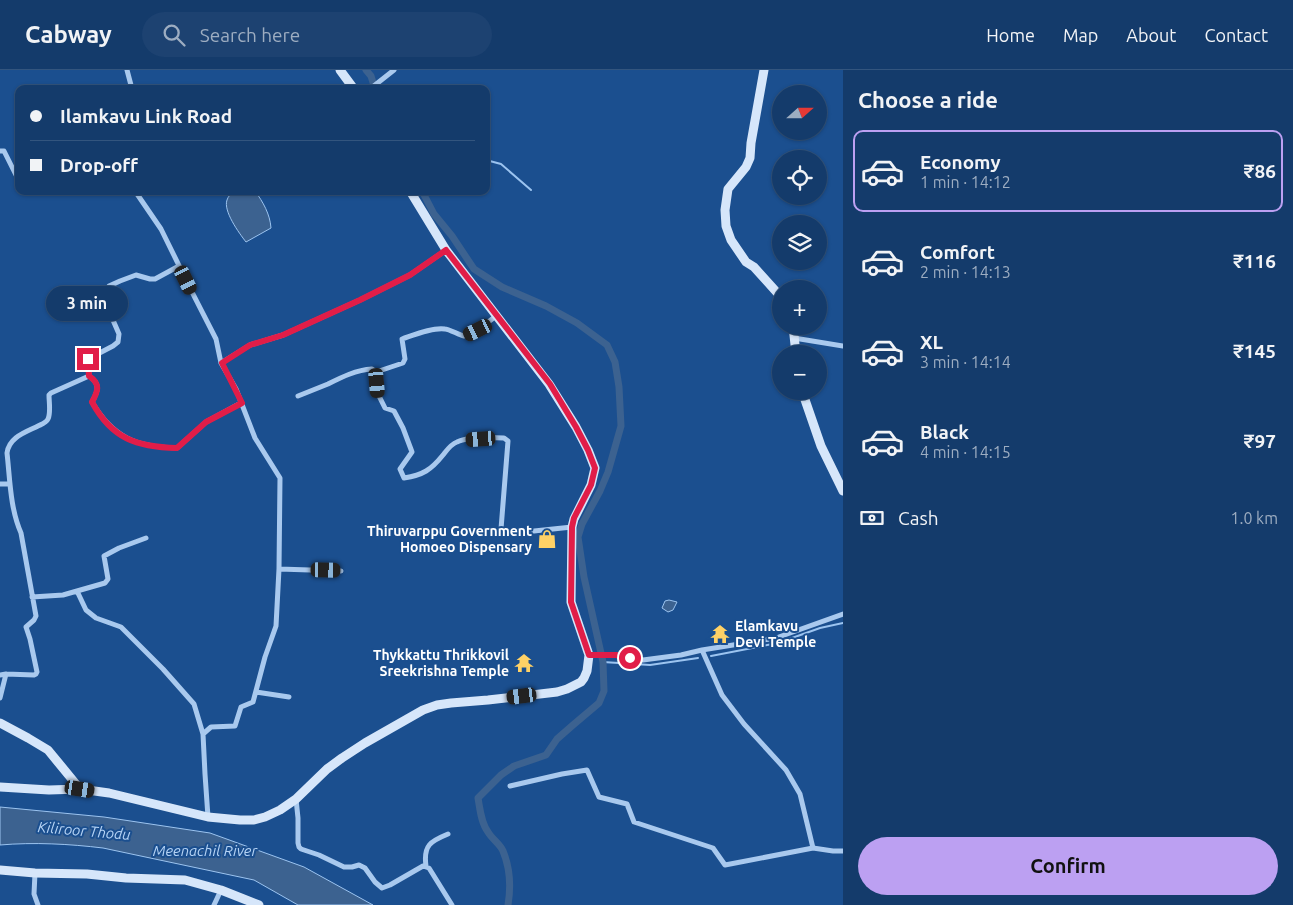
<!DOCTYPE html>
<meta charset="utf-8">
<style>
body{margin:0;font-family:Ubuntu,sans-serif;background:#1d4271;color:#f1f3f6;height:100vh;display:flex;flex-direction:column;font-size:19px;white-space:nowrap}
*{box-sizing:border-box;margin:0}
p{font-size:16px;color:#9dadc1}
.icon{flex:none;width:28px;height:28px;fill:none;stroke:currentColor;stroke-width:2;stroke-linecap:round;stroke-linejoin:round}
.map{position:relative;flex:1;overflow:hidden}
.sheet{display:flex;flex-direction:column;background:#143b6b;width:450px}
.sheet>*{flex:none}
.guide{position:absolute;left:15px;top:15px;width:475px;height:110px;border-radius:10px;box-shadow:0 1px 4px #0004,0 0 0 1px #33557e;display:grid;align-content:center;height:110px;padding:0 15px;background:#143b6b}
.needle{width:32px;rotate:69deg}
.buttons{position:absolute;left:772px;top:15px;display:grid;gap:10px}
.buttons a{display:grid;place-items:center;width:55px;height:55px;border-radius:50%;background:#143b6b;box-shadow:0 1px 4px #0004,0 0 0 1px #33557e;font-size:25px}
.end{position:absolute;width:22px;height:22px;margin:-11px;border:6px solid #e11d48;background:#fff;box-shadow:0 0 0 2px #fff}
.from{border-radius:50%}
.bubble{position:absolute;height:35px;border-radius:18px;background:#143b6b;box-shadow:0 1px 4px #0004,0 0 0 1px #33557e;font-size:16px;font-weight:700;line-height:35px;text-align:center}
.car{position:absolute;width:15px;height:30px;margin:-15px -8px;border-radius:6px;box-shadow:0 0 4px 1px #0007;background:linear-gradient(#222 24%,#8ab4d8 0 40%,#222 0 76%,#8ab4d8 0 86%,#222 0)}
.guide b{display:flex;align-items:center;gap:18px;height:48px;font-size:19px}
.guide b+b{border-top:1px solid #33557e}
.guide i{width:12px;height:12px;background:#f1f3f6}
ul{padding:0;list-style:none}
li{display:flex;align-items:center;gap:15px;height:82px;margin:0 10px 8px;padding:0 5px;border:2px solid transparent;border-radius:10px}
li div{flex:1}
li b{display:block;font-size:19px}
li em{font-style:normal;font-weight:700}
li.active{border-color:#bca0f2}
li>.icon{width:45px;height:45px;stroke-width:1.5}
h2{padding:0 15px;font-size:22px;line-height:60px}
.pay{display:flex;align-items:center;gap:12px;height:55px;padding:0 15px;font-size:19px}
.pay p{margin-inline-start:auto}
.button{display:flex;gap:10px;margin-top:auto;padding:10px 15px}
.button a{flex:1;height:58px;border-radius:30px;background:#bca0f2;color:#111;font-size:20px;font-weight:700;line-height:58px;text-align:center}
header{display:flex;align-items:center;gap:30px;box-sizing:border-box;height:70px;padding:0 25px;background:#143b6b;border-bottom:1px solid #33557e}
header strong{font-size:24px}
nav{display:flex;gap:28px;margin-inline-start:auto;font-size:18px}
.search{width:350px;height:45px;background:#1d4271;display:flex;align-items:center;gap:12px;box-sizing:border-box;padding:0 18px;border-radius:28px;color:#9dadc1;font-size:19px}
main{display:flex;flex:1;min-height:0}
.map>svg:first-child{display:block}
</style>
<header>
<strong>Cabway</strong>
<div class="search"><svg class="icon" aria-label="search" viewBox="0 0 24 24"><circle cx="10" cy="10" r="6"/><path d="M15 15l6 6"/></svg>Search here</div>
<nav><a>Home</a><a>Map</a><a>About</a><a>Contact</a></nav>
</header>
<main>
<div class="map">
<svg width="843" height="835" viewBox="0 0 843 835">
<rect width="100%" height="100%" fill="#1b4f8f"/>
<path fill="#3c6290" stroke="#9cc4f0" d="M235,121H255C263,132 270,144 271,158L246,172C239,163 223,141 227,130C228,126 232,123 235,121Z
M669,530L677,532L673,540L668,542L662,538L665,531Z
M0,737L104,747L210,763L304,797L373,835H298L254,810L103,778C70,774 34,772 0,775Z"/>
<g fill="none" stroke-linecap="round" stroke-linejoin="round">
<path stroke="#9cc4f0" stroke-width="2" d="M486,90L501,94L531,120
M711,586L778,573L820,558L843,553
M603,592L650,595L698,588"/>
<path stroke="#3c6290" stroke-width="7" d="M366,0L371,6L375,19
M422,121L434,144L452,166L474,199L502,217L546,236L577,253L607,275L615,292L619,317L621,356L608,402L600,421L582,454L578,467L584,507L603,592L604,621L599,633L573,655L557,669L546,685L514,696L501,705L478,728C480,739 481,753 488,762C492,769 500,774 503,781C510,798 511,817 508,835"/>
<path stroke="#a9c9ee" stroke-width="5" d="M127,0L132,19
M370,19L394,0
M0,81H4L19,111
M22,121H27
M135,121L161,159L193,224L216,269L221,293L236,319L255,368L280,408L279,499L276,556L265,587L253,632L241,637L235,656L211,657L203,664L205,704L208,747
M794,268L843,276
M221,293L250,275L283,265L360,230L410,205L446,180
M376,302L403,293L405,289L402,269C414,265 433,257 445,259C449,259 459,265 464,266L478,260L496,246
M89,306C101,314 98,321 92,332C113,368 137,377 177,378L206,352L241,333
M298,326C308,322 318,318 328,314C342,307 356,300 372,299L376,302L378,324L385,338L394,341L403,358L412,382L400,399L404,408C423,405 431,400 443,385C447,380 451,374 457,372C469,366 491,368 504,368L508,371L501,459L503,464H505L572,457
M0,414H10
M279,499L341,501
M77,521L86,540L96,548L121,557L163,599L194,634L203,664
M32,527L63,525L105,513L108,509L104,486L119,478L146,468
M702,580L722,625L744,654L786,700L800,724L813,778L833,781H843
M589,585H616L643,590L681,585L702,580L776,568L843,544
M0,605L6,604L34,605L36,604L37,602L30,569L26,557L34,550L36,546L21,463C10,438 10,409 7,383C9,367 26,362 38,356C42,354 46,353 48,349C51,343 49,332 49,325L51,323L89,306L88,289L113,276L118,272L119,264L106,234L104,222L109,216L120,211L136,205L150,209H155L179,196
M256,622L289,627
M0,628L6,604
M510,716L562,704L587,700L599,727L627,734L634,752L713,778L725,795L813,778
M296,729L298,748V773L299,777L301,779L319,785L344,797H352L359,795L365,798L375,812L382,818L390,815L423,796L429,798L452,835
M426,796C423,775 431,771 448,764
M35,803L34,824L38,835
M214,835L221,820"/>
<path stroke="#d6e6fa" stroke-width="9" d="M340,0L354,19
M764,0L751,73L750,88L746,97L728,119L725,140L726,156L731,170L746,192L754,197L781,227
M793,256L796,284
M802,321L821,376L843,421
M0,653L28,668L48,680L80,719
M0,717L49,720L80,719L109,723L208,747L240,750H254L265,747L280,740L296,729L327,699L342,688L365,673L423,640L437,635L451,633L488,630L557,622L567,619L581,612L584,608L587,601L589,585L571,532L572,457L574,449L591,415L595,398L588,380L576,357L549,314L446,180L410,121
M0,800L35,803L87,804L126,808L185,810L221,820L259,835"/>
</g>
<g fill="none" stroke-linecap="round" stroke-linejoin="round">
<path stroke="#e11d48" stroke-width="6" d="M88,289L89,306C101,314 98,321 92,332C112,369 137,377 177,378L206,352L242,333L222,293L250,275L283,265L360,230L410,205L446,180L550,314L576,357L588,380L595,398L591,415L574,448L572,457L571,532L589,585H616L630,588"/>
</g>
<defs>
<g id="shop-bare" transform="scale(1.5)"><path d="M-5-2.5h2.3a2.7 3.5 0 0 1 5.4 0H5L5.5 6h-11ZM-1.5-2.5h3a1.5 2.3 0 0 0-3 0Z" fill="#ffd166" stroke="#1b4f8f" stroke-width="2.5" paint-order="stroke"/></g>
<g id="temple-bare" transform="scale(1.5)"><path d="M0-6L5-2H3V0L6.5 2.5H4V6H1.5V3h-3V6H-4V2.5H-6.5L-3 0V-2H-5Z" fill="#ffd166" stroke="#1b4f8f" stroke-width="2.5" paint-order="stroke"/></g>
</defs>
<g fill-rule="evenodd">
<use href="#shop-bare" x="547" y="469"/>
<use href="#temple-bare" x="720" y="564"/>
<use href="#temple-bare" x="524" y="593"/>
</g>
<g text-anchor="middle" stroke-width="4" stroke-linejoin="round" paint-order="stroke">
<g font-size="14" font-weight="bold" fill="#fff" stroke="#1b4f8f" text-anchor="end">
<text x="532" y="466">Thiruvarppu Government<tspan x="532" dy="16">Homoeo Dispensary</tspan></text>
<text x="735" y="561" text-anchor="start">Elamkavu<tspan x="735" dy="16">Devi Temple</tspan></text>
<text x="509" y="590">Thykkattu Thrikkovil<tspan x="509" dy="16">Sreekrishna Temple</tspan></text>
</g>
<g font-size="15" font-style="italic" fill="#b5d3f5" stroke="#1b4f8f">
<text transform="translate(84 761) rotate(5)" y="5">Kiliroor Thodu</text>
<text x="205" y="786">Meenachil River</text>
</g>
</g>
</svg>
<div class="buttons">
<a><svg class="needle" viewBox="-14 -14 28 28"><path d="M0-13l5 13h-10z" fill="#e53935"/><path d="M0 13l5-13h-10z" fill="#9dadc1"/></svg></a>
<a><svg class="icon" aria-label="locate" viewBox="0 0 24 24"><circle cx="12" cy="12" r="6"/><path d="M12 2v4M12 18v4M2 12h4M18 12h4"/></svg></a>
<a><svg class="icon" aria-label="layers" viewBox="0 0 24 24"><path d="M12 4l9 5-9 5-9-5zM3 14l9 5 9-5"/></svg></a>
<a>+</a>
<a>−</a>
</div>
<i class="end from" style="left:630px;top:588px"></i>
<i class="end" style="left:88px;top:289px"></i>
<div class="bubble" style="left:46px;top:216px;width:82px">3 min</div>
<i class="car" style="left:186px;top:210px;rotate:154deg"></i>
<i class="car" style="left:478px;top:260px;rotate:244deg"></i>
<i class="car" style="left:377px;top:313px;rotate:175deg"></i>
<i class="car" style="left:481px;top:369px;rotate:266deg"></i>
<i class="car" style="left:326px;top:500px;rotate:91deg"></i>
<i class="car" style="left:522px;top:626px;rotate:263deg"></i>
<i class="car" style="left:80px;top:719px;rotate:99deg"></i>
<div class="guide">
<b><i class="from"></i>Ilamkavu Link Road</b>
<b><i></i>Drop-off</b>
</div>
</div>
<section class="sheet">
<h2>Choose a ride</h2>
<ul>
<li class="active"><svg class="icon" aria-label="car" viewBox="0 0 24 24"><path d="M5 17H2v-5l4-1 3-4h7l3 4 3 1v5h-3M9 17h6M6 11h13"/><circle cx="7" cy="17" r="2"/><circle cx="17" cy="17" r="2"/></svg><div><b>Economy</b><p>1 min · 14:12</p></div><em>₹86</em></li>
<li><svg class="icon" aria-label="car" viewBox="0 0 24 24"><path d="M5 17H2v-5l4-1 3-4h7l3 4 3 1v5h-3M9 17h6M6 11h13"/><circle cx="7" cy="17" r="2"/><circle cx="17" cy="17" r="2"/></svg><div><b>Comfort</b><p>2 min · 14:13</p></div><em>₹116</em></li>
<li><svg class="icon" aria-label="car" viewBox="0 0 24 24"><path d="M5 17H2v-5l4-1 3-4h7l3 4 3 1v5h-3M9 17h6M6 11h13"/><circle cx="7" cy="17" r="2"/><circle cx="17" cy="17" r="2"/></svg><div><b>XL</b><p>3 min · 14:14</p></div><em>₹145</em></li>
<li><svg class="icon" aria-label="car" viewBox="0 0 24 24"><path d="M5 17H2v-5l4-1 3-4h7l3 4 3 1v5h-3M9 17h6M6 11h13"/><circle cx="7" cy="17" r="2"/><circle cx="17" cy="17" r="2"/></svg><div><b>Black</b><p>4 min · 14:15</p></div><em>₹97</em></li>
</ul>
<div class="pay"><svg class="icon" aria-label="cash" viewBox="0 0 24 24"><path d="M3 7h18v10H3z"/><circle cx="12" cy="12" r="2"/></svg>Cash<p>1.0 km</p></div>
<div class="button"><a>Confirm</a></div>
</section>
</main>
